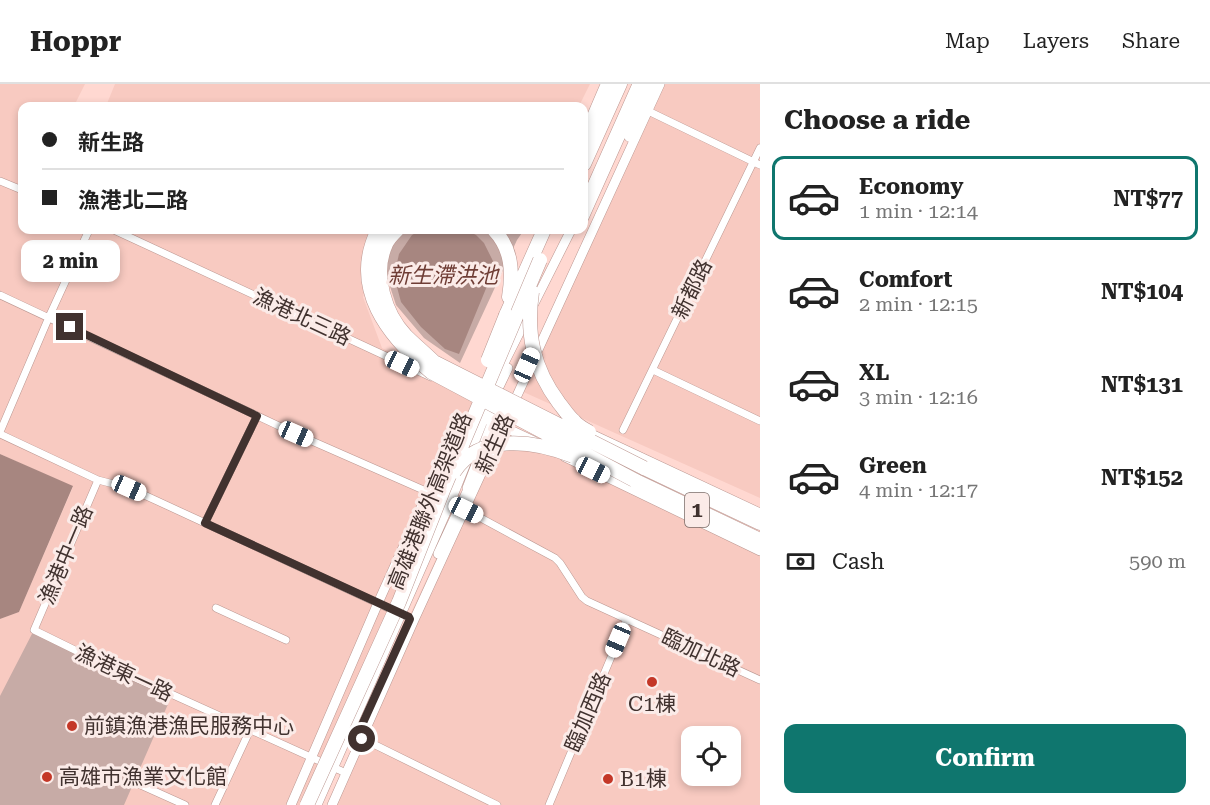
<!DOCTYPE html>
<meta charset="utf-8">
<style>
body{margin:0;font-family:"Roboto Serif","Noto Sans TC",serif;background:#f2f2f2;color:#222;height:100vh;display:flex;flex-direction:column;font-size:22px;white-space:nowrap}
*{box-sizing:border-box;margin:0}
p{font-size:20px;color:#767676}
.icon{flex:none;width:33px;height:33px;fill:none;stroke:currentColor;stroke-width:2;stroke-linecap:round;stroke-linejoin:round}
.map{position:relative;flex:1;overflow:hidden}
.sheet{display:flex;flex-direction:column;background:#fff;width:450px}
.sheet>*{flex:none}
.guide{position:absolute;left:18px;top:18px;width:570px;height:132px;border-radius:12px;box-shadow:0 3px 9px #0003;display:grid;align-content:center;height:132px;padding:0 24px;background:#fff}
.tools{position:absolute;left:681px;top:642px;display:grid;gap:12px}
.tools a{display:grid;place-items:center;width:60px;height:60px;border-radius:12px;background:#fff;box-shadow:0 3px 9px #0003;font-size:30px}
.end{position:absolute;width:27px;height:27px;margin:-14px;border:8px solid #41322f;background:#fff;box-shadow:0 0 0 3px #fff}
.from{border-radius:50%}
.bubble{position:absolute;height:42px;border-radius:12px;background:#fff;box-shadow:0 3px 9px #0003;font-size:20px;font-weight:700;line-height:42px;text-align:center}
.car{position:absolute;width:18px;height:36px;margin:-18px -9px;border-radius:8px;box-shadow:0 0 4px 2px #0007;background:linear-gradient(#fff 24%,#345 0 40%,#fff 0 76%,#345 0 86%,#fff 0)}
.guide b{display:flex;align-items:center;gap:21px;height:57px;font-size:22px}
.guide b+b{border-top:2px solid #e0e0e0}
.guide i{width:15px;height:15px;background:#222}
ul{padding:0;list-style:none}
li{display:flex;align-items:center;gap:18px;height:84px;margin:0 12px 9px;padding:0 12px;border:3px solid transparent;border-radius:12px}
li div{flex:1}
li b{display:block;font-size:22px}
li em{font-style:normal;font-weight:700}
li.selected{border-color:#0f766e}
li>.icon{width:54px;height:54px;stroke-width:1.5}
h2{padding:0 24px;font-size:27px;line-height:72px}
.pay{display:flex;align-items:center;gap:15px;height:66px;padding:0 24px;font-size:22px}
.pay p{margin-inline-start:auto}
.primary-button{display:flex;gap:12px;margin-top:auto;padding:12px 24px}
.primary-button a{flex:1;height:69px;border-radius:12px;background:#0f766e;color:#fff;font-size:24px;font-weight:700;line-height:69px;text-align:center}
header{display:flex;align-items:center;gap:36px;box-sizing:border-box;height:84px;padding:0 30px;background:#fff;border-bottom:2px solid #e0e0e0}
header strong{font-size:28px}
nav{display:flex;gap:33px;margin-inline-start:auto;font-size:21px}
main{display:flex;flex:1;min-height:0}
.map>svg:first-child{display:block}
</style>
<header>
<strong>Hoppr</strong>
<nav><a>Map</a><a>Layers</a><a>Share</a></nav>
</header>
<main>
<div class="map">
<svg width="760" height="721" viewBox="0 0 760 721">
<rect width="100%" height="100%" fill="#ffd8d1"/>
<path fill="#f8cac1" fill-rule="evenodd" d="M0,0H85L74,22H22V146H419L372,181L363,213L382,264L482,315L302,721H0V535L19,528L73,403L0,370Z
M115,0H590L579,22H106Z
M660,0H760V414L519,306Z
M499,341L760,467V721H331L357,652L410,535L409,533L460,423ZM692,652H730V692H692Z"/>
<path fill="#c7aba6" d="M393,146H524L517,156L460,279L424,254L396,221L383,181Z
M34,546L172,611L124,721H0V612Z"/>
<path fill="#a78680" d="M421,146H466L476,151L484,159L493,177L492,190L459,270L445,265L421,243L401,218L394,192L399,170L412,151Z
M0,370L73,402L19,528L0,535Z"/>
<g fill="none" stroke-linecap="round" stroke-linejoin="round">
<g stroke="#bb9791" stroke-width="8">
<path id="minor" d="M644,25L760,81
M0,97L22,106
M114,146L431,293
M0,211L296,350L428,408
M653,286L760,337
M623,346L760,64
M0,348L49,233L89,146
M0,350L98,396L129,404L205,439L414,536
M98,396L34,546L87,572L346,689
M466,426L555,474L560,479L582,513L587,517L760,596
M205,439L257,332
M216,524L286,556
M357,652L497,721
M134,698L185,721
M215,721L250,646
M549,721L627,535"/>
</g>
<g stroke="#bb9791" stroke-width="10">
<path id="tertiary" d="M629,53L652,0
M584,119L637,0
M584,134L644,0
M498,291L571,146
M484,334L534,357
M585,347L760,429
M565,373L760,467
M467,404L495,331L494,326L490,322
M438,470L470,401
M291,721L378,519L428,408L457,359
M317,721L450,419L484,334L508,284
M332,721L414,536L660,0"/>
</g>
<g stroke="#bb9791" stroke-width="15">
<path id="motorway" d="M584,56L608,0
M584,80L620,0
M494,146C512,165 513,188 509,213
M506,231L544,146
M644,384L760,439
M634,396L760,456"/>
</g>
<use href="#minor" stroke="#fff" stroke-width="7"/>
<use href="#tertiary" stroke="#fff" stroke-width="9"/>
<use href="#motorway" stroke="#fff" stroke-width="14"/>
<g stroke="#bb9791" stroke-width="15" stroke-linecap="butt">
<path id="motorway-bridge" d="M378,146C349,204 388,252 431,288L634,396
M397,146C393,150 388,155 386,160C372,190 385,230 406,252C415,261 425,269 434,278L644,384
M532,208C526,250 533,284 559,319C564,325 568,332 574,337C578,342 584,345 589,348
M488,276L506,231
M454,388C480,348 535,357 573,372
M307,721L399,518L444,404L540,176"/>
</g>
<use href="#motorway-bridge" stroke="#fff" stroke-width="14"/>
</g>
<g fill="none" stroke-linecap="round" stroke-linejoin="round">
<path stroke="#41322f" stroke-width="8" d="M70,243L257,332L205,439L409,533L410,535L357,652L362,655"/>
</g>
<g fill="#c43727" stroke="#fbebe8" stroke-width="2">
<circle cx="652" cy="598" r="6"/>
<circle cx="72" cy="642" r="6"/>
<circle cx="47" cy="693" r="6"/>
<circle cx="608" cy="695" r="6"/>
</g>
<g text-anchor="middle" stroke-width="6" stroke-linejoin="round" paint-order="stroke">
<rect fill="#fbebe8" stroke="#796a66" stroke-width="1.5" x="685" y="409" width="24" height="34" rx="4.5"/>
<g font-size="20" font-weight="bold" fill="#41322f">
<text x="697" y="433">1</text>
</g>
<g font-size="21" fill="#41322f" stroke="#fbebe8">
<text transform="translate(692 205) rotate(-64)" y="7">新都路</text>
<text transform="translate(302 233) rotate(25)" y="7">漁港北三路</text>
<text transform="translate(495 360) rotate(-66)" y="7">新生路</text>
<text transform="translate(430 417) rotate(-68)" y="7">高雄港聯外高架道路</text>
<text transform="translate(66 471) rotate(-67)" y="7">漁港中一路</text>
<text transform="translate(701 569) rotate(25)" y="7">臨加北路</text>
<text transform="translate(124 589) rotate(25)" y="7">漁港東一路</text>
<text transform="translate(588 628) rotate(-67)" y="7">臨加西路</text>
</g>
<g font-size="21" fill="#41322f" stroke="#fbebe8" text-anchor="start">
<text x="652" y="627" text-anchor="middle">C1棟</text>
<text x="84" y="649">前鎮漁港漁民服務中心</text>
<text x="59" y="700">高雄市漁業文化館</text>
<text x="620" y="702">B1棟</text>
</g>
<g font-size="22" font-style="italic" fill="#6f3d35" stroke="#fbebe8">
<text x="443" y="199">新生滯洪池</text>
</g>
</g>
</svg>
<div class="tools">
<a><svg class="icon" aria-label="locate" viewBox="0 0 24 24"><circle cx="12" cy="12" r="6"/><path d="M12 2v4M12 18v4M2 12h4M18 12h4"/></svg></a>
</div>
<i class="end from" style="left:362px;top:655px"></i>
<i class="end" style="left:70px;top:243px"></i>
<div class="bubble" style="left:21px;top:156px;width:99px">2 min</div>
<i class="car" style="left:402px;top:280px;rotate:115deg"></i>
<i class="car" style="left:527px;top:281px;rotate:24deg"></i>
<i class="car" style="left:296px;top:350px;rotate:114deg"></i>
<i class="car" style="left:593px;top:386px;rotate:116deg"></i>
<i class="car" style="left:129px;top:404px;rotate:114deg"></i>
<i class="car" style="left:466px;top:426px;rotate:116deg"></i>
<i class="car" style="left:618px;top:556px;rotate:203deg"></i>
<div class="guide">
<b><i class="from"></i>新生路</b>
<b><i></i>漁港北二路</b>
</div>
</div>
<section class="sheet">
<h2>Choose a ride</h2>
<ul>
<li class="selected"><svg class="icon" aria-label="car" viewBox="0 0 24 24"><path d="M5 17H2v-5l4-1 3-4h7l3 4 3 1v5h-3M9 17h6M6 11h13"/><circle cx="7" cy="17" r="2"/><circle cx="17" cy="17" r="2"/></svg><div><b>Economy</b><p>1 min · 12:14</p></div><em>NT$77</em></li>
<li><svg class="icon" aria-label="car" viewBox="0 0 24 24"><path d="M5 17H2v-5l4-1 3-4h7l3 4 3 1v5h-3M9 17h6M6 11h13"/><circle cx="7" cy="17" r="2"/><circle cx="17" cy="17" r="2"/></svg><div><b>Comfort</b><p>2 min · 12:15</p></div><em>NT$104</em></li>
<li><svg class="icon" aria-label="car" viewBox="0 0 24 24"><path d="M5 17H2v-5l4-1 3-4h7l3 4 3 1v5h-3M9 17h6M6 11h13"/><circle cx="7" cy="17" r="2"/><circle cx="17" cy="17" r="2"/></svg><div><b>XL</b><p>3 min · 12:16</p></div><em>NT$131</em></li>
<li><svg class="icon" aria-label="car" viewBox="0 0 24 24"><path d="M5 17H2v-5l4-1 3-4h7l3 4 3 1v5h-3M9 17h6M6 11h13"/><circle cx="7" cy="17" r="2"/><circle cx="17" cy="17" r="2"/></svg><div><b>Green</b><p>4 min · 12:17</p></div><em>NT$152</em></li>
</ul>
<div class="pay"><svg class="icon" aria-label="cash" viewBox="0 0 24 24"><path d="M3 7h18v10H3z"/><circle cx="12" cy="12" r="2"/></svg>Cash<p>590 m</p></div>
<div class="primary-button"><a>Confirm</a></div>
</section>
</main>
